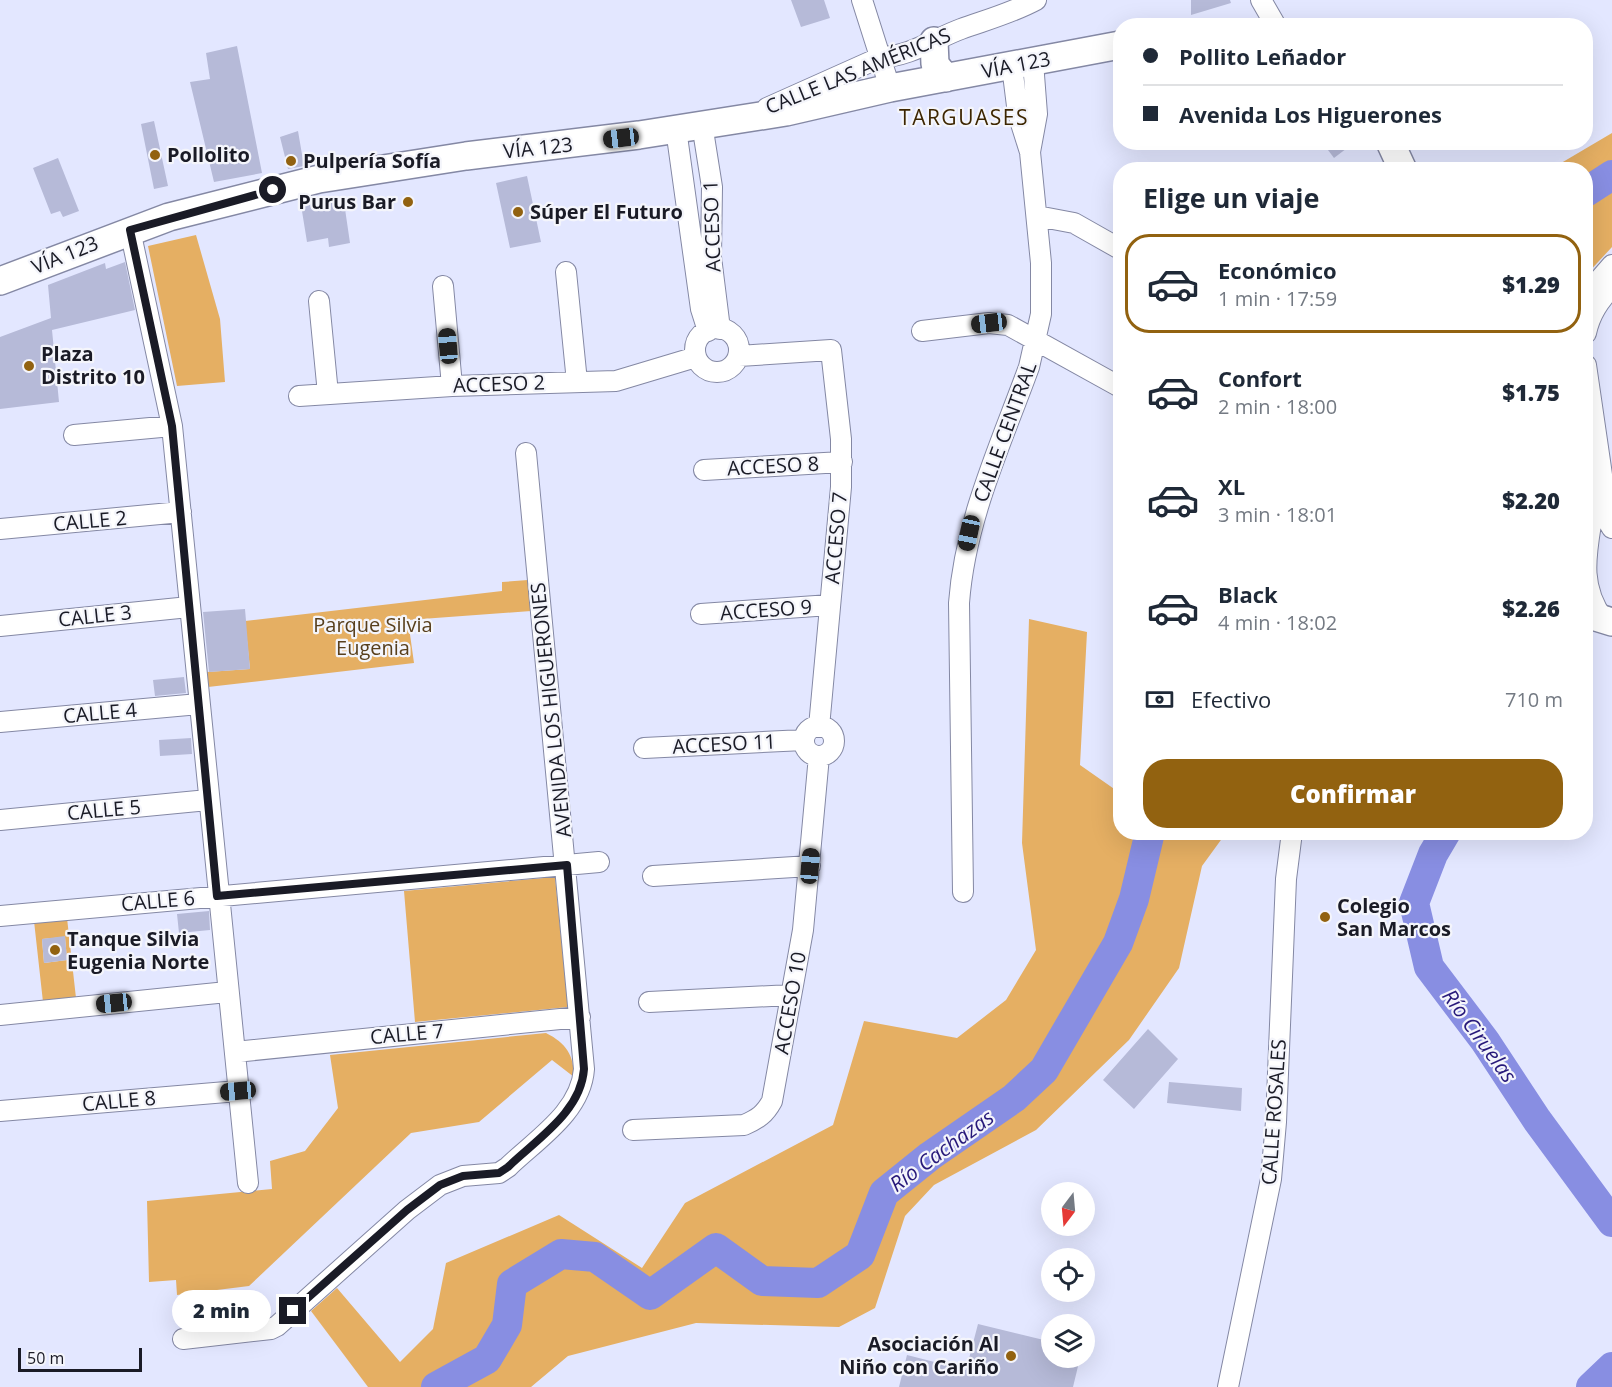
<!DOCTYPE html>
<html lang="es">
<meta charset="utf-8">
<style>
body{margin:0;font-family:"Open Sans",sans-serif;background:#f6f6f7;color:#1f2937;height:100vh;display:flex;flex-direction:column;font-size:22px;white-space:nowrap}
*{box-sizing:border-box;margin:0}
p{font-size:20px;color:#747a83}
.icon{flex:none;width:33px;height:33px;fill:none;stroke:currentColor;stroke-width:2;stroke-linecap:round;stroke-linejoin:round}
.map{position:relative;flex:1;overflow:hidden}
.sheet{position:absolute;left:1113px;top:162px;width:480px;height:678px;display:flex;flex-direction:column;background:#fff;border-radius:24px;box-shadow:0 6px 24px #0002}
.sheet>*{flex:none}
.hud{position:absolute;left:1113px;top:18px;width:480px;height:132px;border-radius:24px;box-shadow:0 6px 24px #0002;display:grid;align-content:center;height:132px;padding:0 30px;background:#fff}
.needle{width:39px;rotate:196deg}
.buttons{position:absolute;left:1041px;top:1182px;display:grid;gap:12px}
.buttons a{display:grid;place-items:center;width:54px;height:54px;border-radius:50%;background:#fff;box-shadow:0 6px 24px #0002;font-size:30px}
.scale{position:absolute;left:18px;bottom:15px;width:124px;box-sizing:border-box;padding-left:6px;border:3px solid #1a1b26;border-top:0;font-size:16px;line-height:21px;white-space:nowrap;color:#1a1b26;-webkit-text-stroke:4px #f4f5fb;paint-order:stroke}
.end{position:absolute;width:27px;height:27px;margin:-14px;border:8px solid #1a1b26;background:#fff;box-shadow:0 0 0 3px #fff}
.from{border-radius:50%}
.bubble{position:absolute;height:42px;border-radius:21px;background:#fff;box-shadow:0 6px 24px #0002;font-size:20px;font-weight:800;line-height:42px;text-align:center}
.car{position:absolute;width:18px;height:36px;margin:-18px -9px;border-radius:8px;box-shadow:0 0 4px 2px #0007;background:linear-gradient(#222 24%,#8ab4d8 0 40%,#222 0 76%,#8ab4d8 0 86%,#222 0)}
.hud b{display:flex;align-items:center;gap:21px;height:57px;font-size:22px}
.hud b+b{border-top:2px solid #e0e1e3}
.hud i{width:15px;height:15px;background:#1f2937}
ul{padding:0;list-style:none}
li{display:flex;align-items:center;gap:18px;height:99px;margin:0 12px 9px;padding:0 18px;border:3px solid transparent;border-radius:24px}
li div{flex:1}
li b{display:block;font-size:22px}
li em{font-style:normal;font-weight:800}
li.current{border-color:#926210}
li>.icon{width:54px;height:54px;stroke-width:1.5}
h2{padding:0 30px;font-size:27px;line-height:72px}
.pay{display:flex;align-items:center;gap:15px;height:66px;padding:0 30px;font-size:22px}
.pay p{margin-inline-start:auto}
.primary-button{display:flex;gap:12px;margin-top:auto;padding:12px 30px}
.primary-button a{flex:1;height:69px;border-radius:24px;background:#926210;color:#fff;font-size:24px;font-weight:800;line-height:69px;text-align:center}
.map>svg:first-child{display:block}
</style>
<div class="map">
<svg width="1612" height="1387" viewBox="0 0 1612 1387">
<rect width="100%" height="100%" fill="#e3e7ff"/>
<path fill="#e5af63" fill-rule="evenodd" d="M1612,133V247L1586,275V170L1551,169Z
M196,235L220,319L225,382L177,386L148,246Z
M528,580L531,611L408,620L414,663L208,687L207,672L250,669L245,621L502,591V582Z
M1029,619L1087,632L1080,765L1120,793V832L1226,833L1202,866L1179,968L1129,1040L1036,1130L934,1185L905,1216L875,1308L839,1327L696,1323L568,1356L531,1387H368L311,1311L337,1288L400,1362L433,1329L446,1263L559,1215L642,1268L685,1203L833,1125L864,1021L957,1038L1006,1000L1036,950L1022,843Z
M555,877L568,1007L415,1022L404,891Z
M67,918L76,998L43,1002L34,921ZM65,937L67,960L44,963L42,939Z
M546,1033C566,1043 574,1055 574,1077L552,1060L479,1122L411,1133L249,1286L177,1295L176,1280L149,1282L147,1201L272,1189L270,1161L305,1151L338,1108L330,1055Z"/>
<g fill="none" stroke-linecap="round" stroke-linejoin="round">
<path stroke="#888ee2" stroke-width="30" d="M1586,192L1612,175
M1446,832L1433,854L1414,903L1429,967L1485,1041L1537,1120L1612,1222
M436,1387L487,1359L507,1325L512,1284L561,1254L595,1257L650,1295L716,1248L762,1281L818,1283L860,1255L884,1193L930,1156L1014,1098L1044,1070L1118,943L1134,899L1150,832
M1591,1387L1612,1367"/>
</g>
<path fill="#b6bad8" d="M791,0H824L830,18L801,27Z
M1191,0H1230L1231,3L1191,15Z
M237,46L262,173L214,182L190,82L210,79L206,53Z
M154,121L168,186L154,189L141,124Z
M298,131L304,166L288,169L280,137Z
M1322,142H1355L1334,158Z
M58,158L79,211L63,217L60,211L51,214L33,168Z
M527,176L541,242L510,248L496,183Z
M344,202L350,243L329,247L328,238L307,242L301,205Z
M125,262L135,310L52,330L59,402L0,409V337L51,318L48,285L105,263L106,269Z
M245,609L250,669L209,672L203,612Z
M184,677L186,693L155,696L153,680Z
M191,738L192,754L160,756L159,740Z
M209,911L210,930L179,933L177,914Z
M65,936L67,960L44,963L42,939Z
M1148,1029L1178,1059L1134,1109L1103,1080Z
M1169,1082L1242,1088L1241,1111L1167,1103Z
M978,1324L1052,1342V1358H1080L1073,1387H899L907,1355L966,1370Z"/>
<g fill="none" stroke-linecap="round" stroke-linejoin="round">
<g stroke="#8488a4" stroke-width="22">
<path id="minor" d="M862,0L890,88
M1261,0L1276,26
M767,108L881,57C909,57 934,39 961,29C986,20 1012,13 1036,0
M702,124L712,187L711,257L720,329
M676,129L701,309L708,331
M1030,152L1037,114L1033,62
M1037,216L1074,223L1120,249
M130,230L172,426L248,1183
M566,272L577,382
M443,286L452,386
M1586,295L1612,265
M319,301L328,394
M695 350a22 22 0 1 1 44 0a22 22 0 1 1-44 0Z
M922,331L989,323L1008,325L1120,387
M1586,333C1590,314 1599,301 1612,287
M739,356L831,350L841,439V487L819,727
M1586,365L1609,523L1612,528
M299,396L452,386L616,381L696,357
M74,435L172,426
M704,470L842,462
M1586,472C1587,488 1593,509 1591,524C1585,560 1581,588 1603,619L1606,617
M0,529L181,512
M701,614L830,605
M0,626L189,607
M0,722L199,704
M804 741a15 15 0 1 1 30 0a15 15 0 1 1-30 0Z
M644,748L804,740
M0,820L208,800
M653,876L810,866
M963,892L959,603C965,520 1001,444 1029,367L1041,314V263L1030,152L1018,114L1012,66
M0,916L599,862
M649,1002L791,995
M0,1015L227,992
M235,1052L580,1017
M0,1111L238,1091
M633,1130L744,1125C758,1119 765,1114 772,1101L803,930L819,756
M183,1339L271,1329L277,1326L407,1210L440,1185L463,1176L499,1173L508,1167C537,1139 581,1112 584,1069L526,453
M1228,1387L1271,1179L1276,1122L1286,879L1292,832"/>
</g>
<g stroke="#8488a4" stroke-width="30">
<path id="secondary" d="M934,41L935,64L946,78
M1390,142L1403,170
M0,281L169,217L319,179L466,156L639,135L786,112L890,88L1120,45
M1586,614L1612,622"/>
</g>
<use href="#minor" stroke="#fff" stroke-width="20"/>
<use href="#secondary" stroke="#fff" stroke-width="27"/>
</g>
<g fill="none" stroke-linecap="round" stroke-linejoin="round">
<path stroke="#1a1b26" stroke-width="8" d="M273,190L130,230L172,426L217,896L567,865L584,1069C581,1112 537,1139 508,1167L499,1173L463,1176L440,1185L407,1210L293,1311"/>
</g>
<g fill="#926210" stroke="#f4f5fb" stroke-width="2">
<circle cx="155" cy="155" r="6"/>
<circle cx="291" cy="161" r="6"/>
<circle cx="408" cy="202" r="6"/>
<circle cx="518" cy="212" r="6"/>
<circle cx="29" cy="366" r="6"/>
<circle cx="1325" cy="917" r="6"/>
<circle cx="55" cy="950" r="6"/>
<circle cx="1011" cy="1356" r="6"/>
</g>
<g text-anchor="middle" stroke-width="4.5" stroke-linejoin="round" paint-order="stroke">
<g font-size="20" fill="#1a1b26" stroke="#f4f5fb">
<text transform="translate(1016 65) rotate(-11)" y="7">VÍA 123</text>
<text transform="translate(858 71) rotate(-22)" y="7">CALLE LAS AMÉRICAS</text>
<text transform="translate(538 148) rotate(-6)" y="7">VÍA 123</text>
<text transform="translate(712 226) rotate(-92)" y="7">ACCESO 1</text>
<text transform="translate(65 255) rotate(-22)" y="7">VÍA 123</text>
<text transform="translate(499 384) rotate(-2)" y="7">ACCESO 2</text>
<text transform="translate(1005 432) rotate(-70)" y="7">CALLE CENTRAL</text>
<text transform="translate(773 466) rotate(-3)" y="7">ACCESO 8</text>
<text transform="translate(90 521) rotate(-5)" y="7">CALLE 2</text>
<text transform="translate(836 538) rotate(-85)" y="7">ACCESO 7</text>
<text transform="translate(766 610) rotate(-4)" y="7">ACCESO 9</text>
<text transform="translate(95 616) rotate(-6)" y="7">CALLE 3</text>
<text transform="translate(551 710) rotate(-96)" y="7">AVENIDA LOS HIGUERONES</text>
<text transform="translate(100 713) rotate(-5)" y="7">CALLE 4</text>
<text transform="translate(724 744) rotate(-3)" y="7">ACCESO 11</text>
<text transform="translate(104 810) rotate(-5)" y="7">CALLE 5</text>
<text transform="translate(158 901) rotate(-5)" y="7">CALLE 6</text>
<text transform="translate(790 1003) rotate(-80)" y="7">ACCESO 10</text>
<text transform="translate(407 1034) rotate(-5)" y="7">CALLE 7</text>
<text transform="translate(119 1101) rotate(-5)" y="7">CALLE 8</text>
<text transform="translate(1274 1112) rotate(-86)" y="7">CALLE ROSALES</text>
</g>
<g font-size="20" font-weight="bold" fill="#1a1b26" stroke="#f4f5fb" text-anchor="start">
<text x="167" y="162">Pollolito</text>
<text x="303" y="168">Pulpería Sofía</text>
<text x="396" y="209" text-anchor="end">Purus Bar</text>
<text x="530" y="219">Súper El Futuro</text>
<text x="41" y="361">Plaza<tspan x="41" dy="23">Distrito 10</tspan></text>
<text x="1337" y="913">Colegio<tspan x="1337" dy="23">San Marcos</tspan></text>
<text x="67" y="946">Tanque Silvia<tspan x="67" dy="23">Eugenia Norte</tspan></text>
<text x="999" y="1351" text-anchor="end">Asociación Al<tspan x="999" dy="23">Niño con Cariño</tspan></text>
</g>
<g font-size="20" fill="#583f1c" stroke="#f4f5fb">
<text x="373" y="632">Parque Silvia<tspan x="373" dy="23">Eugenia</tspan></text>
</g>
<g font-size="21" letter-spacing="1.5" fill="#3d2601" stroke="#f4f5fb">
<text x="964" y="125">TARGUASES</text>
</g>
<g font-size="21" font-style="italic" fill="#27197a" stroke="#f4f5fb">
<text transform="translate(1479 1036) rotate(54)" y="7">Río Ciruelas</text>
<text transform="translate(942 1151) rotate(-36)" y="7">Río Cachazas</text>
</g>
</g>
</svg>
<div class="buttons">
<a><svg class="needle" viewBox="-14 -14 28 28"><path d="M0-13l5 13h-10z" fill="#e53935"/><path d="M0 13l5-13h-10z" fill="#747a83"/></svg></a>
<a><svg class="icon" aria-label="locate" viewBox="0 0 24 24"><circle cx="12" cy="12" r="6"/><path d="M12 2v4M12 18v4M2 12h4M18 12h4"/></svg></a>
<a><svg class="icon" aria-label="layers" viewBox="0 0 24 24"><path d="M12 4l9 5-9 5-9-5zM3 14l9 5 9-5"/></svg></a>
</div>
<div class="scale">50 m</div>
<i class="end from" style="left:273px;top:190px"></i>
<i class="end" style="left:293px;top:1311px"></i>
<div class="bubble" style="left:172px;top:1290px;width:99px">2 min</div>
<i class="car" style="left:621px;top:138px;rotate:263deg"></i>
<i class="car" style="left:989px;top:323px;rotate:263deg"></i>
<i class="car" style="left:448px;top:346px;rotate:355deg"></i>
<i class="car" style="left:969px;top:533px;rotate:192deg"></i>
<i class="car" style="left:810px;top:866px;rotate:5deg"></i>
<i class="car" style="left:114px;top:1003px;rotate:264deg"></i>
<i class="car" style="left:238px;top:1091px;rotate:265deg"></i>
<div class="hud">
<b><i class="from"></i>Pollito Leñador</b>
<b><i></i>Avenida Los Higuerones</b>
</div>
<section class="sheet">
<h2>Elige un viaje</h2>
<ul>
<li class="current"><svg class="icon" aria-label="car" viewBox="0 0 24 24"><path d="M5 17H2v-5l4-1 3-4h7l3 4 3 1v5h-3M9 17h6M6 11h13"/><circle cx="7" cy="17" r="2"/><circle cx="17" cy="17" r="2"/></svg><div><b>Económico</b><p>1 min · 17:59</p></div><em>$1.29</em></li>
<li><svg class="icon" aria-label="car" viewBox="0 0 24 24"><path d="M5 17H2v-5l4-1 3-4h7l3 4 3 1v5h-3M9 17h6M6 11h13"/><circle cx="7" cy="17" r="2"/><circle cx="17" cy="17" r="2"/></svg><div><b>Confort</b><p>2 min · 18:00</p></div><em>$1.75</em></li>
<li><svg class="icon" aria-label="car" viewBox="0 0 24 24"><path d="M5 17H2v-5l4-1 3-4h7l3 4 3 1v5h-3M9 17h6M6 11h13"/><circle cx="7" cy="17" r="2"/><circle cx="17" cy="17" r="2"/></svg><div><b>XL</b><p>3 min · 18:01</p></div><em>$2.20</em></li>
<li><svg class="icon" aria-label="car" viewBox="0 0 24 24"><path d="M5 17H2v-5l4-1 3-4h7l3 4 3 1v5h-3M9 17h6M6 11h13"/><circle cx="7" cy="17" r="2"/><circle cx="17" cy="17" r="2"/></svg><div><b>Black</b><p>4 min · 18:02</p></div><em>$2.26</em></li>
</ul>
<div class="pay"><svg class="icon" aria-label="cash" viewBox="0 0 24 24"><path d="M3 7h18v10H3z"/><circle cx="12" cy="12" r="2"/></svg>Efectivo<p>710 m</p></div>
<div class="primary-button"><a>Confirmar</a></div>
</section>
</div>
